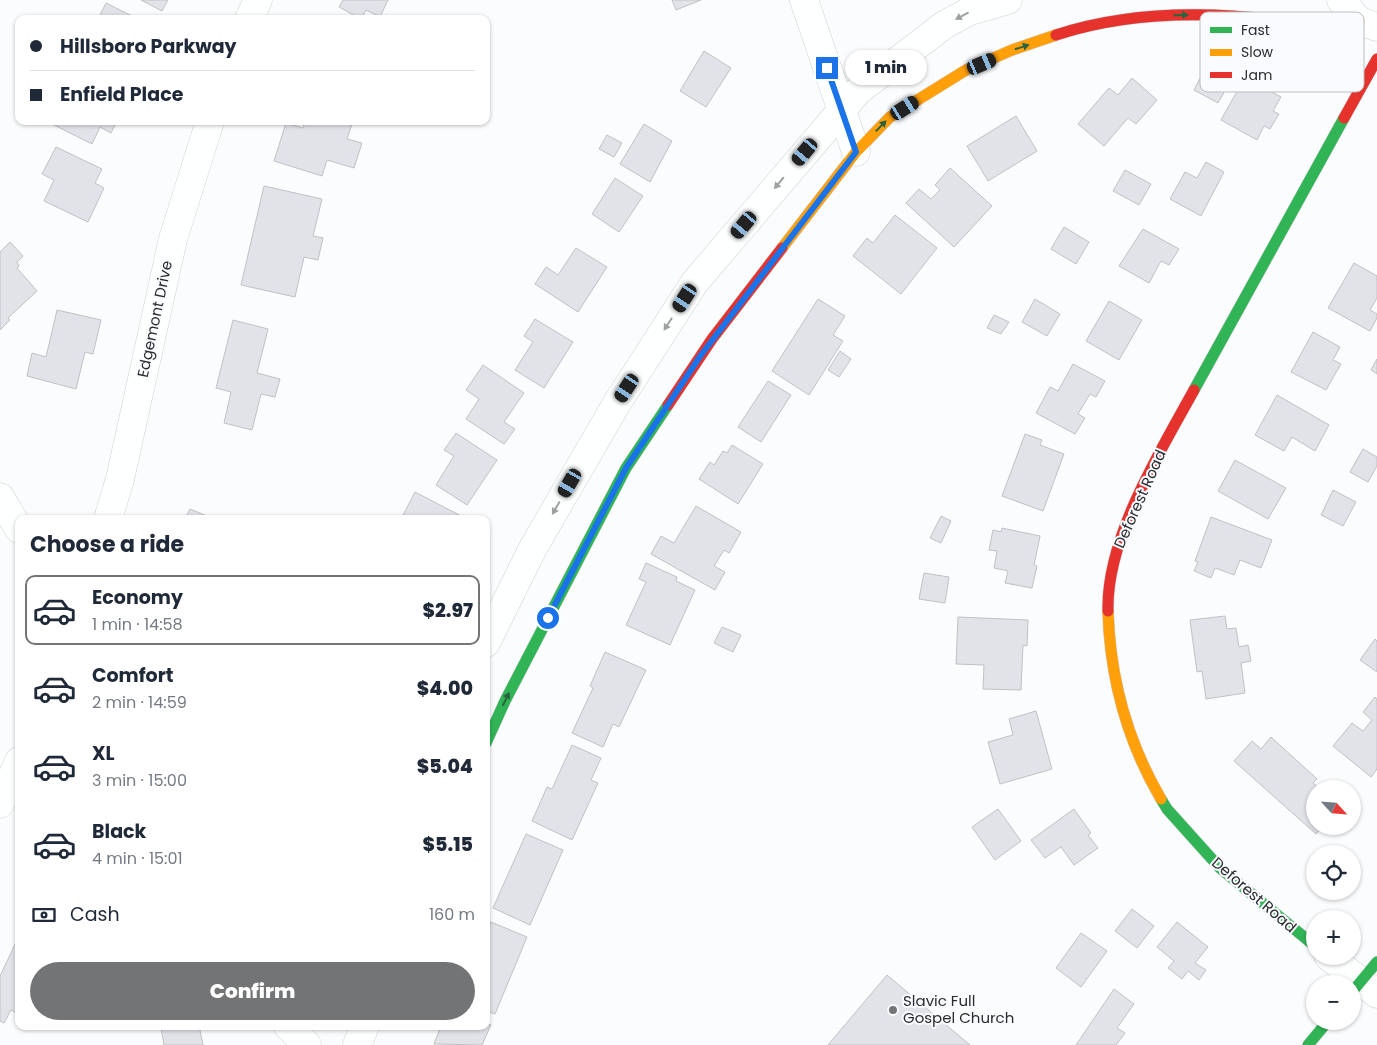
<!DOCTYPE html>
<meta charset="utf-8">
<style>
body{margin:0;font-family:Poppins,sans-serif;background:#f6f6f7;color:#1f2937;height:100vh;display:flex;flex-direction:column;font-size:19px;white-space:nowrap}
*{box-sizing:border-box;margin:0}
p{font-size:16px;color:#747a83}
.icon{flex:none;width:28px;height:28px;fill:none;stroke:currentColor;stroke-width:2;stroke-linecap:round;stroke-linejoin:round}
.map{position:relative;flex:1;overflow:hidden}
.panel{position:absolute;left:15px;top:515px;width:475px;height:515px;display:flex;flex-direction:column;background:#fff;border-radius:10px;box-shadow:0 1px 4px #0004}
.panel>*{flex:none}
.top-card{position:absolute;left:15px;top:15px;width:475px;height:110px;border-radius:10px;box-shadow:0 1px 4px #0004;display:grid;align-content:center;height:110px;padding:0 15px;background:#fff}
.needle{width:32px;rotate:116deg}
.buttons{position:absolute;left:1306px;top:780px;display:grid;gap:10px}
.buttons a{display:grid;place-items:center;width:55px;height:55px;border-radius:50%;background:#fff;box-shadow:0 1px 4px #0004;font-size:25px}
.end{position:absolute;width:22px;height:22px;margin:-11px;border:6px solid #1a73e8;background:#fff;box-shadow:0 0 0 2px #fff}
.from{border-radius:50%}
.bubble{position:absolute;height:35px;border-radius:18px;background:#fff;box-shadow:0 1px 4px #0004;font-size:16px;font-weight:800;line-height:35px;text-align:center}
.car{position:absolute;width:15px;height:30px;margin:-15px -8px;border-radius:6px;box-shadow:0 0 4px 1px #0007;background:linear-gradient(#222 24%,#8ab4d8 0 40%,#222 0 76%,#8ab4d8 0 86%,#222 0)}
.top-card b{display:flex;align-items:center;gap:18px;height:48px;font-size:19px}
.top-card b+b{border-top:1px solid #e0e1e3}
.top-card i{width:12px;height:12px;background:#1f2937}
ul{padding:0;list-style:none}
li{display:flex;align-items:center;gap:15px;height:70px;margin:0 10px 8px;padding:0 5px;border:2px solid transparent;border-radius:10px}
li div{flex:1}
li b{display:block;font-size:19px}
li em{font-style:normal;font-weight:800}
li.current{border-color:#737476}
li>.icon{width:45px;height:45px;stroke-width:1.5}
h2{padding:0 15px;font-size:22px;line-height:60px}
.pay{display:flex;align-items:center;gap:12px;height:55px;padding:0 15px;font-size:19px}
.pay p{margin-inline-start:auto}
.cta{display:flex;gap:10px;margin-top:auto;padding:10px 15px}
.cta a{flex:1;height:58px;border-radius:30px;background:#737476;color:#fff;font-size:20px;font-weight:800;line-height:58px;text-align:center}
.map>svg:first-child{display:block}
</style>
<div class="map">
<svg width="1377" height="1045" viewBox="0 0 1377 1045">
<rect width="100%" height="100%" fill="#fbfcfd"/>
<path fill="#e1e3e9" stroke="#c0c1c3" d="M141,0H168L162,11Z
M343,0H388L380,17L366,10L361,19L339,7Z
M672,0H701L676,10Z
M106,3L138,19H98Z
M704,51L731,68L706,107L680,91Z
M1208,63L1233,77L1218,103L1194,90Z
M1245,77L1281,97L1273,111L1279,114L1270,129L1264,126L1257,140L1221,120Z
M1132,78L1157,100L1136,124L1128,118L1104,146L1078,124L1109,88L1118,95Z
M1016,116L1037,151L988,181L967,146Z
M46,121H117L111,133L100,127L92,144Z
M305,121H353L347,139L362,143L354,168L327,160L322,176L274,161L286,123L303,128Z
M644,124L672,141L650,182L620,164Z
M607,135L622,143L614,157L599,149Z
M56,147L102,169L95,183L104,188L88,222L44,201L54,180L42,174Z
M1206,162L1224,172L1201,216L1170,199L1185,172L1197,178Z
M950,168L992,206L954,247L906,203L919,189L931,199L940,190L935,185Z
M1125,170L1151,184L1139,205L1113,191Z
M615,178L643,196L619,232L592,214Z
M264,186L322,199L313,236L323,238L318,260L304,257L295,297L241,285Z
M895,215L937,248L901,294L853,256L867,238L873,243Z
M1064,227L1089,242L1076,264L1051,249Z
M1143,229L1179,249L1169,265L1161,261L1149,283L1119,266Z
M10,242L23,256L17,262L19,266L17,268L37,291L8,318L10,320L0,330V252Z
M576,248L607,267L578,312L535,284L546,267L558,275Z
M1354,263L1377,276V298L1370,310L1377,314V318L1370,331L1328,308Z
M818,299L845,316L833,335L843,341L809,395L772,371Z
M1035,299L1060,314L1047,336L1022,322Z
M1109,301L1142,320L1119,360L1086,341Z
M57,310L101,320L93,354L85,352L76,389L27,376L32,353L46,357Z
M994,315L1009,322L1001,334L987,328Z
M535,319L573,342L544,388L515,370L533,342L524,336Z
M233,320L268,329L257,373L280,379L275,397L261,394L252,430L224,423L231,392L216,388Z
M1313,332L1340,347L1333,360L1341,364L1326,390L1291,372Z
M840,351L851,359L839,377L828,370Z
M1377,359V374L1371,370Z
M1073,364L1105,381L1096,397L1090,394L1078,414L1085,418L1075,434L1036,413L1050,387L1058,391Z
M483,365L524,393L504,422L515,429L504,444L466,419L479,399L466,390Z
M768,381L791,395L761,442L738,427Z
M1277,395L1329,425L1315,451L1292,437L1284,451L1255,435Z
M456,433L497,460L467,505L436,485L454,456L444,450Z
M1025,434L1042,440L1040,445L1064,454L1043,511L1002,496Z
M732,445L763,464L738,504L699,479L710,462L714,465L723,451L727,453Z
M1363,449L1377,457V466L1368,482L1350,472Z
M1235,460L1286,488L1268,519L1218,491Z
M1333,490L1356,502L1343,526L1321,515Z
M415,492L463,517L462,519H401Z
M696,506L741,532L729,553L724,550L714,566L725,572L715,590L651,554L661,536L674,543Z
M190,509L214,519H185Z
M941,516L951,521L941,543L930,538Z
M1211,517L1272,540L1261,568L1240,560L1234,575L1215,568L1211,578L1194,571L1198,562L1195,561Z
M1002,528L1040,536L1034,565L1037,566L1032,588L1005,583L1008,571L994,568L997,551L989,550L993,530L1001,532Z
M646,563L677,577L676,581L695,590L670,645L626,625L646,582L639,579Z
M924,573L949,577L945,603L919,599Z
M1225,616L1227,629L1236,628L1239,647L1248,645L1251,661L1241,663L1245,693L1206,699L1202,671L1197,672L1190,620Z
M958,617L1028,620L1027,646L1023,645L1021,690L983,689L984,665L956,664Z
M722,627L741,635L733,652L714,643Z
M1375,639L1377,641V672L1360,660Z
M605,652L646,670L619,727L613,724L603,747L572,733L593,688L590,686Z
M1375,697L1377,699V769L1371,777L1333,746L1352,723L1363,731L1372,720L1363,712Z
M1036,711L1052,769L1000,784L988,742L1013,735L1009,719Z
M1271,737L1317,779L1313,783L1320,789H1315V826H1323L1316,834L1234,761L1252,741L1261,749Z
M572,745L601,758L591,780L598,783L572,840L532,821L547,787L552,789Z
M998,809L1021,841L995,860L972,827Z
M1074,809L1091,833L1088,835L1098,848L1074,865L1061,847L1045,858L1031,840Z
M526,834L563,850L530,925L493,908Z
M1132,909L1154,926L1137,948L1115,931Z
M491,922L527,937L495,1014L486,1011V934Z
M1177,922L1208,947L1195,963L1206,970L1199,980L1188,971L1182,979L1168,968L1174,961L1157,947Z
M1081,933L1107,951L1081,987L1056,968Z
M19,936V1014L11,1010L4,1023L0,1021V976Z
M887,975L970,1045H828Z
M1114,989L1134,1004L1117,1028L1125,1033L1116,1045H1076Z
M486,1023L491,1025L482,1045L434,1044L441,1026H486Z
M173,1026H199L203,1045H164L161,1028Z"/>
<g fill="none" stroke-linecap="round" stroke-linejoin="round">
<g stroke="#d0d1d3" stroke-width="29">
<path id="street" d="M804,0L856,152
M1341,0L1359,21L1377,27
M249,19L258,0
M0,497L19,529
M108,519L120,479L173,239L210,121
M486,643L533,548L617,403L695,282L858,91L944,25L970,11L1008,0
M0,804L19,761
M1328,956L1377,994
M288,1026L307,1045
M357,1045L365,1026"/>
</g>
<g stroke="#d0d1d3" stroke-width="12">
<path id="fast" d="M1194,390L1344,118
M486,743L505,701L626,468L668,405
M1161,799L1167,809L1220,868L1315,946
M1352,992L1377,962
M1308,1045L1328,1021"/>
</g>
<g stroke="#d0d1d3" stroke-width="12">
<path id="slow" d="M1274,20L1322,26L1359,21
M782,248L856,152L890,117L966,70L1012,50L1056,35
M1108,611C1110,678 1127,741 1161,799"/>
</g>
<g stroke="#d0d1d3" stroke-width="12">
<path id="jam" d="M1056,35C1127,12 1201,11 1274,20
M1344,118L1377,59
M668,405L712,339L782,248
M1108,611C1106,538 1160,452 1194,390"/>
</g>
<use href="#street" stroke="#feffff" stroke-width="28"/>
<use href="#fast" stroke="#30b455" stroke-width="11"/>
<use href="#slow" stroke="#ff9f0a" stroke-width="11"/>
<use href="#jam" stroke="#e5322d" stroke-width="11"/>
</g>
<defs><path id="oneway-solid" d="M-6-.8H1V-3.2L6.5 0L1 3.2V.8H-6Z" transform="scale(1.25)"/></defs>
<g fill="#2c623e">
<use href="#oneway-solid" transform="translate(1181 15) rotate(-2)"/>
<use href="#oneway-solid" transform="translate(1022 47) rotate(-18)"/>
<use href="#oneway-solid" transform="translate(881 126) rotate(-46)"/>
<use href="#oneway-solid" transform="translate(506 699) rotate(-64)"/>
</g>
<g fill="#9fa0a1">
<use href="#oneway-solid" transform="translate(962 16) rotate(152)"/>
<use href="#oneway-solid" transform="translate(779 183) rotate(130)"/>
<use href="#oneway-solid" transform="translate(668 324) rotate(123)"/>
<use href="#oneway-solid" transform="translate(556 508) rotate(120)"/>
</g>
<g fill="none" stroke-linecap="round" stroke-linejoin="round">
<path stroke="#1a73e8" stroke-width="6" d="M548,618L626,468L701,355L856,152L827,68"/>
</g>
<circle fill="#737476" stroke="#fafbfe" stroke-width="2" cx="893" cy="1010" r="5"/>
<g text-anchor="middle" stroke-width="4" stroke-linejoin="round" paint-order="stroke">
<g font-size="15" fill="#2a2b2e" stroke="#fafbfe">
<text transform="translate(155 319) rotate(-78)" y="5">Edgemont Drive</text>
<text transform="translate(1140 499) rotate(-66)" y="5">Deforest Road</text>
<text transform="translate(1254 895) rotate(41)" y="5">Deforest Road</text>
</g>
<g font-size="15" fill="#2a2b2e" stroke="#fafbfe" text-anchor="start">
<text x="903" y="1006">Slavic Full<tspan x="903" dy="17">Gospel Church</tspan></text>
</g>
</g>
<rect x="1200" y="12" width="164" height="80" rx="8" fill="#fafbfe" stroke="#bcbdc0" stroke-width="1"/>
<rect x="1210" y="27" width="22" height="6" fill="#30b455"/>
<rect x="1210" y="49" width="22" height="7" fill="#ff9f0a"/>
<rect x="1210" y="72" width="22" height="6" fill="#e5322d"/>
<g font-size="14" fill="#2a2b2e">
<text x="1241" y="35">Fast</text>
<text x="1241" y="57">Slow</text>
<text x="1241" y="80">Jam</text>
</g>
</svg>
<div class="buttons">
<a><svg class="needle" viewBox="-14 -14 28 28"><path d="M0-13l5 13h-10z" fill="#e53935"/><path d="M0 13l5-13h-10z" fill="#747a83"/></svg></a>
<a><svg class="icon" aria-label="locate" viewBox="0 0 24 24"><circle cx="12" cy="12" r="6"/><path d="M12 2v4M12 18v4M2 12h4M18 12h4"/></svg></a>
<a>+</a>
<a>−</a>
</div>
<i class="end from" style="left:548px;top:618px"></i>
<i class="end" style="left:827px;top:68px"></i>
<div class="bubble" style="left:845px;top:50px;width:82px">1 min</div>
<i class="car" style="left:982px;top:64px;rotate:67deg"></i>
<i class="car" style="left:905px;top:108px;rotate:58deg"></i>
<i class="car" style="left:805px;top:152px;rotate:220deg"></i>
<i class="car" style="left:744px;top:225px;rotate:220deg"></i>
<i class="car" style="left:685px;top:298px;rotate:213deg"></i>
<i class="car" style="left:627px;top:388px;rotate:213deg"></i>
<i class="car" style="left:570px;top:483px;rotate:210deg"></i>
<div class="top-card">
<b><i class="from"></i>Hillsboro Parkway</b>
<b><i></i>Enfield Place</b>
</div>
<section class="panel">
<h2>Choose a ride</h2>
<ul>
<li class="current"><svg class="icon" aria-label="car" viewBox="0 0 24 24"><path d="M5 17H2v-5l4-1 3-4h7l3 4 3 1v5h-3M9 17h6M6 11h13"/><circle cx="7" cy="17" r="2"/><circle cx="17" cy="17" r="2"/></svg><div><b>Economy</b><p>1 min · 14:58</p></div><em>$2.97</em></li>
<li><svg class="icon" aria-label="car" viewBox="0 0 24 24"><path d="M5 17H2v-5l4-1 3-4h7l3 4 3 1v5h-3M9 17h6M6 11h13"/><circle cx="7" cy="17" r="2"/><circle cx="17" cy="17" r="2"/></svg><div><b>Comfort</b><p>2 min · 14:59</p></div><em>$4.00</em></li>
<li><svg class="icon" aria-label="car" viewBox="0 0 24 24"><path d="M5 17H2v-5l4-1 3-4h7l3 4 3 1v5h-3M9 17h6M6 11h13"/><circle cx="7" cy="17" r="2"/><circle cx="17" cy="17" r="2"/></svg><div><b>XL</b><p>3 min · 15:00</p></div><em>$5.04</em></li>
<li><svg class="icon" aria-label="car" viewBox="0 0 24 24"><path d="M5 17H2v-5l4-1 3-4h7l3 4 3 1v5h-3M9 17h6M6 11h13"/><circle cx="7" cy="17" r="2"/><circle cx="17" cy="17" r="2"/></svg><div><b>Black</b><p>4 min · 15:01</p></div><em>$5.15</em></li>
</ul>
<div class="pay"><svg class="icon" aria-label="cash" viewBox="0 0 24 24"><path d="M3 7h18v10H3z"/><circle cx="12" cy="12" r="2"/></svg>Cash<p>160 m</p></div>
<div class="cta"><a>Confirm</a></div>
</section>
</div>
